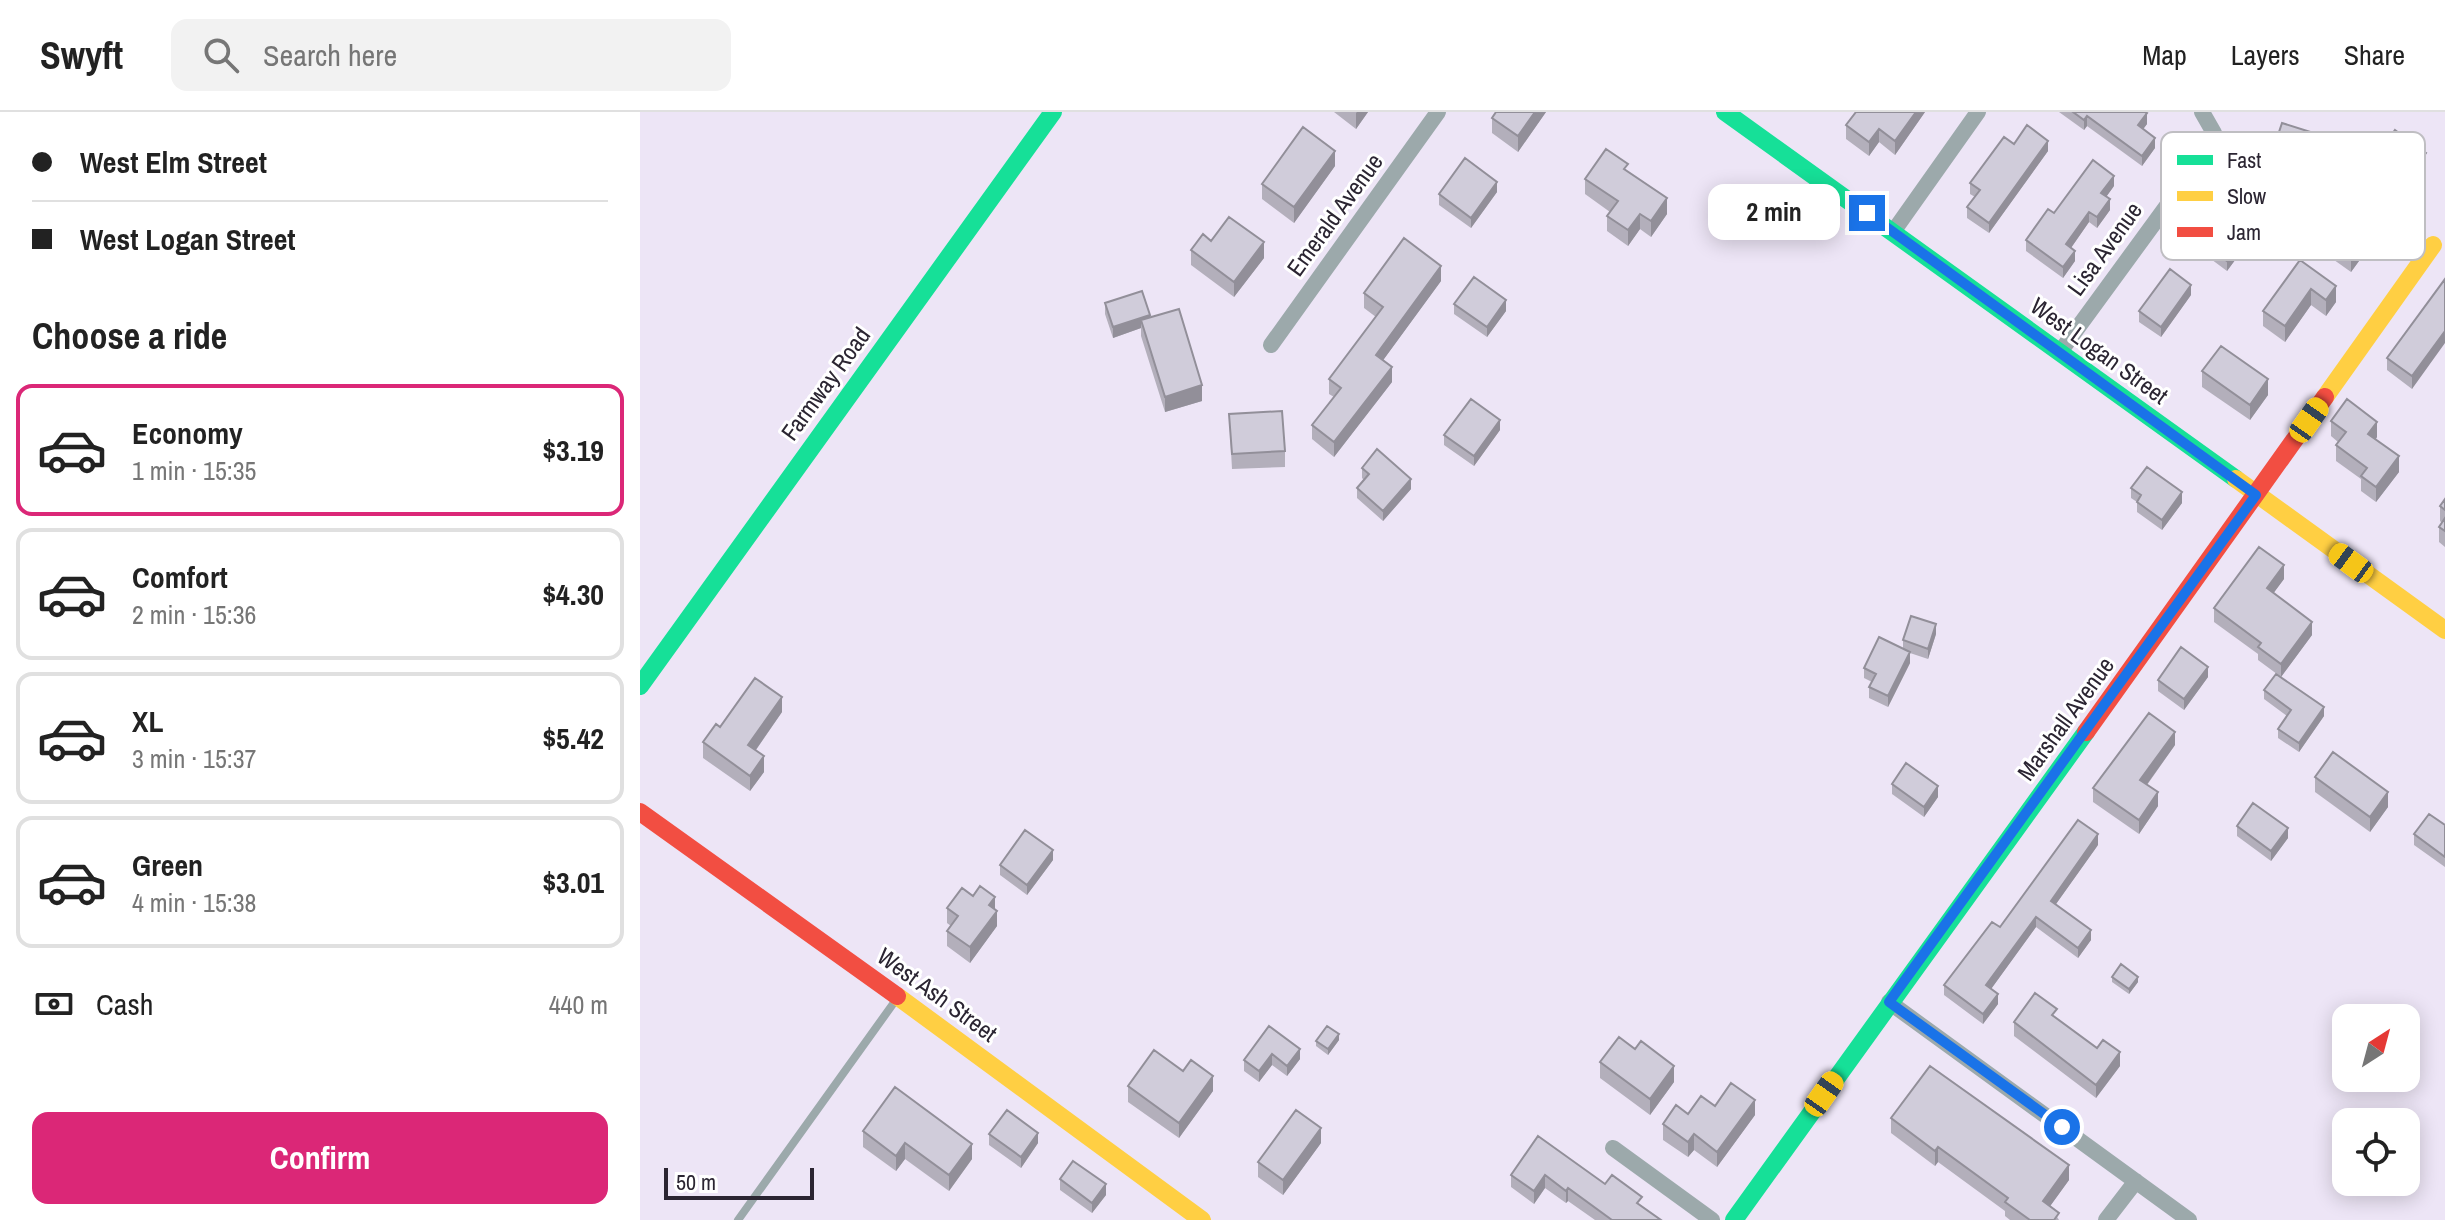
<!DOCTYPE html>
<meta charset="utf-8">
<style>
body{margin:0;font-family:"Archivo Narrow",sans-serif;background:#f2f2f2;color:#222;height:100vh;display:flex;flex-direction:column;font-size:30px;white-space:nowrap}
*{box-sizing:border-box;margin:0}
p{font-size:26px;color:#767676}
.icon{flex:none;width:44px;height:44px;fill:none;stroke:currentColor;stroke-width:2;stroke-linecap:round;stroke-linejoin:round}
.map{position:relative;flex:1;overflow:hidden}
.details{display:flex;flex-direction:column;background:#fff;width:640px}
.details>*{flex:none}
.banner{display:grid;align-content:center;height:176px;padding:0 32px;background:#fff}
.needle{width:52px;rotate:36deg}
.controls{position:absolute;left:1692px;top:892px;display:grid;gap:16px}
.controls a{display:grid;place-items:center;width:88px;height:88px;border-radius:16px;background:#fff;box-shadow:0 4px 20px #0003;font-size:40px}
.scale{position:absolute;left:24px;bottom:20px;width:150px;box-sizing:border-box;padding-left:8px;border:4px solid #2b2532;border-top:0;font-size:22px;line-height:28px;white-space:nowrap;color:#2b2532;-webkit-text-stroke:6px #fff;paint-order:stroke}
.end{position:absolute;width:36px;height:36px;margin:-18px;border:10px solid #1a73e8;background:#fff;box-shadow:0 0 0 4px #fff}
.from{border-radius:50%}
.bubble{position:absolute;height:56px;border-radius:16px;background:#fff;box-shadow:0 4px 20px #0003;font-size:26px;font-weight:700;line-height:56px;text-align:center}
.car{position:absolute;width:24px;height:48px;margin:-24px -12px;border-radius:10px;box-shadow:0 0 6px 2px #0007;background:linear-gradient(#f5c518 24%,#345 0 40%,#f5c518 0 76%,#345 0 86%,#f5c518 0)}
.banner b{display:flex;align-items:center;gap:28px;height:76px;font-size:30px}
.banner b+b{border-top:2px solid #e0e0e0}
.banner i{width:20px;height:20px;background:#222}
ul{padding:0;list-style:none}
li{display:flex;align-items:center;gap:24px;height:132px;margin:0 16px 12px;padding:0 16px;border:4px solid #e0e0e0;border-radius:16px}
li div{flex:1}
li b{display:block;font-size:30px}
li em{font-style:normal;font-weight:700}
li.active{border-color:#db2777}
li>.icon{width:72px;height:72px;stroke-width:1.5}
h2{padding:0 32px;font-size:36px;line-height:96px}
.pay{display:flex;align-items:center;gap:20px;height:88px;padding:0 32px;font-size:30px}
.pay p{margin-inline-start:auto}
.cta{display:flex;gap:16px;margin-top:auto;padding:16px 32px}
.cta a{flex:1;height:92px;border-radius:16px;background:#db2777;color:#fff;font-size:32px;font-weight:700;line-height:92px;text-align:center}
header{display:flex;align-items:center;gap:48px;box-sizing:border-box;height:112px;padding:0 40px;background:#fff;border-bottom:2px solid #e0e0e0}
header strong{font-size:38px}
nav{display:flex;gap:44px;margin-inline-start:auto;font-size:28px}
.search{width:560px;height:72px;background:#f2f2f2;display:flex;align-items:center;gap:20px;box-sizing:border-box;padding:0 28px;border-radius:16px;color:#767676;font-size:30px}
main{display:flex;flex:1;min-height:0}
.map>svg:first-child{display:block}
</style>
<header>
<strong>Swyft</strong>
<div class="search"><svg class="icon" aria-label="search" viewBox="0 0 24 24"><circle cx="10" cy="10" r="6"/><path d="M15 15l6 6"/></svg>Search here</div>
<nav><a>Map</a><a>Layers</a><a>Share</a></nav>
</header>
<main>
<section class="details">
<div class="banner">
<b><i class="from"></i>West Elm Street</b>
<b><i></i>West Logan Street</b>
</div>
<h2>Choose a ride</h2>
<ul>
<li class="active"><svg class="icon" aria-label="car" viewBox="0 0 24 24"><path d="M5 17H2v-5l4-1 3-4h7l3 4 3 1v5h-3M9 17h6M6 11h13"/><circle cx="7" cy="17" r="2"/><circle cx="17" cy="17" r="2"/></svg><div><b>Economy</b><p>1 min · 15:35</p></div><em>$3.19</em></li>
<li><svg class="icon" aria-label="car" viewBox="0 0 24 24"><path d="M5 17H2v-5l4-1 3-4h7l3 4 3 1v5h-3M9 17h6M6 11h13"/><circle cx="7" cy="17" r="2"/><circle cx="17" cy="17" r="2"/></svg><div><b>Comfort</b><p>2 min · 15:36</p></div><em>$4.30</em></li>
<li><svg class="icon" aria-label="car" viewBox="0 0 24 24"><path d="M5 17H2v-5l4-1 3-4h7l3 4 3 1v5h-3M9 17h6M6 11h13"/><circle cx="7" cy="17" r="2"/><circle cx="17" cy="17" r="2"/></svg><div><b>XL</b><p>3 min · 15:37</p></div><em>$5.42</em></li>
<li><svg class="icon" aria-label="car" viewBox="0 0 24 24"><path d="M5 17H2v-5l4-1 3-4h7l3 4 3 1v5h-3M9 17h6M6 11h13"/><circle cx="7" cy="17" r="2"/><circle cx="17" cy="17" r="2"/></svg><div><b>Green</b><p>4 min · 15:38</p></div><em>$3.01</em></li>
</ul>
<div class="pay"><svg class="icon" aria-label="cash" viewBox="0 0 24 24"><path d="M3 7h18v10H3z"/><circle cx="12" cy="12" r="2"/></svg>Cash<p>440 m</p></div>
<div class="cta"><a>Confirm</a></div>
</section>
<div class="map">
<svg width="1805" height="1108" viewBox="0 0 1805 1108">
<rect width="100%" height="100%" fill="#ede5f6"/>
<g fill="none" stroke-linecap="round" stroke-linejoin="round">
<path stroke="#9ca9ab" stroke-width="8" d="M98,1108L258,885"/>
<path stroke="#9ca9ab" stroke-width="16" d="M1253,120L1338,0
M631,233L798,0
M1420,240L1564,43L1574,21L1562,0
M1249,890L1549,1108
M973,1036L1072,1108
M1466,1108L1496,1069"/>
<path stroke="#16e098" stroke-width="18" d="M1085,0L1596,367
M0,574L413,0
M1094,1108L1446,620"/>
<path stroke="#ffcf43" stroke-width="18" d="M1685,285L1793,133
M1596,367L1805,518
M257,884L562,1108"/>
<path stroke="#f24e42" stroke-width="18" d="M1446,620L1685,285
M0,700L257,884"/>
</g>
<path fill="#b3afbb" d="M694,0H728L716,17Z
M856,0H906L878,40L852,21V6Z
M1285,0L1255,43L1239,30L1229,44L1206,27V13Z
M1419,0H1505L1507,12L1503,17L1515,36L1502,54L1447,14L1444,18Z
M1374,32L1408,39L1349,121L1327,106V95L1335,85L1330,82V71Z
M1683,35L1671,71L1630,57V47Z
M695,54L654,111L622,87V72Z
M1786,57L1711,160L1673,133V117L1711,80Z
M988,60L1027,102L1011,125L1000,117L988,134L967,119V104L970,100L945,82V67Z
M1474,74L1466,85L1470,98L1457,116L1449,110L1431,136L1435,149L1423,166L1386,139V128L1414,101Z
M857,80L831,116L799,93V82Z
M1644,94L1621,126L1615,121L1587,159L1552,133V123L1580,96Z
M571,129L624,146L594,185L551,153V138Z
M1660,148L1696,190L1686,204L1671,193L1645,230L1623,214V199Z
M1805,167L1772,277L1747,258V246Z
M801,169L743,248L752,270L694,345L672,327V313L694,285L689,282V267L736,205L724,196V181Z
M1551,183L1521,225L1499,210V199Z
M465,191L510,206L562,289L525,300L501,224V216L473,226L465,202Z
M814,192L866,199L847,225L814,202Z
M1562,259L1628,283L1610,308L1562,275Z
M589,302L645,339V355L592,357Z
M1691,309L1737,325L1736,327L1759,360L1736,390L1721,379V367L1696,349V333L1698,330L1691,324Z
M860,318L834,354L804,333V323Z
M722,356L771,377L743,409L717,386V376L724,368L722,366Z
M1491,376L1542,391L1522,418L1497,400V390L1491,386Z
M1805,387V435L1799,430V415L1802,411L1800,409V394Z
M1644,467L1633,481L1672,523L1641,565L1618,548V542L1574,510V496Z
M1296,522L1288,547L1270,541V551L1248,595L1229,586V575L1232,570L1224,566V556L1263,537V528Z
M1568,565L1544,598L1518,579V568Z
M1624,578L1684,604L1659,640L1638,626V617L1647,604L1624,587Z
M142,600L116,638L124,660L110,679L63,646V630L80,615Z
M1535,633L1507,673L1518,694L1499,722L1453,690V676Z
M1675,665L1748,695L1730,720L1675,680Z
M1252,672L1298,685L1284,705L1252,682Z
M1805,713V755L1774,733V722Z
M1597,714L1648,726L1631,749L1597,724Z
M1458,733L1416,792L1451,828L1438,846L1396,815L1351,877L1358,892L1343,912L1304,883V873L1360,815Z
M413,748L387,783L360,763V753Z
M333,784L355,798L357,814L330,851L307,834V819L311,814L307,811V796Z
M1472,865L1498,870L1489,882L1472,870Z
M1417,907L1480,954L1456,986L1374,924V910Z
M629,914L660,947L647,964L632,953L619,970L604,959V948Z
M699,928L688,943L676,934V929Z
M960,950L1034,970L1010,1003L960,966Z
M488,974L573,979L539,1026L488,990Z
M1075,994L1115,1003L1077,1055L1054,1038L1048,1045L1023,1028V1012L1048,1002Z
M1251,1006L1429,1068L1410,1094L1419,1108H1370L1365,1104V1099L1298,1050L1295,1054L1251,1021Z
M223,1019L332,1047L309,1079L265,1047L256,1059L223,1035Z
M349,1022L398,1031L381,1056L349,1033Z
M898,1024L965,1072L1002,1094L1021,1108H955L928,1089L926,1091L905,1076L894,1092L871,1075V1063Z
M681,1031L643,1083L618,1065V1050Z
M420,1067L466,1083L452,1101L420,1078Z"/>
<path fill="#928f99" d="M717,0H728L716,17V1Z
M895,0H906L878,40V24Z
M1276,0H1285L1255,43V29Z
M1507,1V12L1498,24V13Z
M1447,4V14L1444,18V8Z
M1239,17V30L1229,44V30Z
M1683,24V35L1671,71V60Z
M1515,26V36L1502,54V44Z
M1408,29V39L1349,121V111Z
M695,39V54L654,111V95Z
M1786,41V57L1711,160V145Z
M1474,64V74L1461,92V81Z
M857,70V80L831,116V106Z
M1644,84V94L1621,126V115Z
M1027,86V102L1011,125V109Z
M1470,87V98L1457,116V105Z
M1449,100V110L1426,143V132Z
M1000,102V117L988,134V118Z
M1615,110V121L1587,159V149Z
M624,130V146L594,185V170Z
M1435,139V149L1423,166V155Z
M801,154V169L736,258V243Z
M1551,173V183L1521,225V215Z
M1696,174V190L1686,204V188Z
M1671,177V193L1645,230V214Z
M866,188V199L847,225V215Z
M510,203V213L501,208V216L473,226V215Z
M1805,219V231L1772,277V264Z
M752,255V270L694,345V330Z
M1628,267V283L1610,308V293Z
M562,273V289L525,300V285Z
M860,308V318L834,354V344Z
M1737,310V325L1728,337V322Z
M1759,344V360L1736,390V375Z
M771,367V377L743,409V399Z
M1542,380V391L1522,418V408Z
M1644,453V467L1627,490V476Z
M1672,510V523L1641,565V552Z
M1296,512V522L1288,547V537Z
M1270,540V551L1248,595V584Z
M1568,555V565L1544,598V587Z
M142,585V600L108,649V633Z
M1684,595V604L1659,640V631Z
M1535,620V633L1500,682V668Z
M124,644V660L110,679V664Z
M1298,674V685L1284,705V695Z
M1518,680V694L1499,722V708Z
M1748,680V695L1730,720V705Z
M1648,716V726L1631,749V739Z
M1458,722V733L1411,799V789Z
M413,738V748L387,783V773Z
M355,785V801L349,793Z
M357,799V814L330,851V835Z
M1396,805V815L1346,884V873Z
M1451,818V828L1438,846V836Z
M1498,865V870L1489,882V877Z
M1358,882V892L1343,912V902Z
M699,922V928L688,943V937Z
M660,937V947L647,964V954Z
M1480,940V954L1456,986V973Z
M632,942V953L619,970V959Z
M1034,954V970L1010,1003V987Z
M573,964V979L539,1026V1011Z
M1115,988V1003L1077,1055V1040Z
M681,1016V1031L643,1083V1068Z
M398,1021V1031L381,1056V1045Z
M1054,1022V1038L1048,1045V1030Z
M265,1031V1047L256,1059V1044Z
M332,1032V1047L309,1079V1063Z
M1298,1035V1050L1295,1054V1039Z
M1429,1053V1068L1403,1104V1089Z
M905,1063V1076L894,1092V1079Z
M466,1072V1083L452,1101V1091Z
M928,1076V1089L926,1091V1079Z"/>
<path fill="#d0ccda" stroke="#928f99" stroke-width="2" d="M856,0H895L878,24L852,6Z
M1216,0H1276L1255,29L1239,17L1229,30L1206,13Z
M1433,0H1505L1507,1L1498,13L1515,26L1502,44L1447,4L1444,8Z
M1642,11L1683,24L1671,60L1630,47Z
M1387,13L1408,29L1349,111L1327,95L1340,78L1330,71L1364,25L1374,32Z
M663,15L695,39L654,95L622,72Z
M1755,18L1786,41L1711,145L1673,117L1704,75L1711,80Z
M966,37L988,52L984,57L1027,86L1011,109L1000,102L988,118L967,104L978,89L945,67Z
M825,46L857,70L831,106L799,82Z
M1453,48L1474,64L1461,81L1470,87L1457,105L1449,100L1426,132L1435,139L1423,155L1386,128L1408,97L1414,101Z
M1612,60L1644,84L1621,115L1615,110L1587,149L1552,123L1574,92L1580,96L1600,68L1604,72Z
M589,105L624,130L594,170L551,138L563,122L571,129Z
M764,126L801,154L736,243L752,255L694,330L672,313L701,276L689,267L743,195L724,181Z
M1660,148L1696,174L1686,188L1671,177L1645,214L1623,199Z
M1530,157L1551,173L1521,215L1499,199Z
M834,165L866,188L847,215L814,192Z
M1805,167V219L1772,264L1747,246Z
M502,179L510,203L473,215L465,191Z
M539,197L562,273L525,285L501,208Z
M1581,234L1628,267L1610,293L1562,259Z
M831,287L860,308L834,344L804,323Z
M1707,287L1737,310L1728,322L1759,344L1736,375L1721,364L1727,356L1696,333L1706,320L1691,309Z
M642,299L645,339L592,342L589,302Z
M737,337L771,367L743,399L717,376L729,362L722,356Z
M1507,355L1542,380L1522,408L1497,390L1501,383L1491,376Z
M1805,387V398L1800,394Z
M1805,406V419L1799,415Z
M1619,435L1644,453L1627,476L1672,510L1641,552L1618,535L1621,531L1574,496Z
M1271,504L1296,512L1288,537L1263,528Z
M1239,525L1270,540L1248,584L1229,575L1236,562L1224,556Z
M1541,535L1568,555L1544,587L1518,568Z
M1636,562L1684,595L1659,631L1638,617L1651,598L1624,578Z
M115,566L142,585L108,633L124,644L110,664L63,630L76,612L80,615Z
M1509,601L1535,620L1500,668L1518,680L1499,708L1453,676Z
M1693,640L1748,680L1730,705L1675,665Z
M1266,651L1298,674L1284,695L1252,672Z
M1613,691L1648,716L1631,739L1597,714Z
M1789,702L1805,713V745L1774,722Z
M1438,708L1458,722L1411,789L1451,818L1438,836L1396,805L1346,873L1358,882L1343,902L1304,873L1352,810L1360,815Z
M385,718L413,738L387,773L360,753Z
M340,774L355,785L349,793L357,799L330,835L307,819L318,804L307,796L322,776L333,784Z
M1481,852L1498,865L1489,877L1472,865Z
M1395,881L1417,897L1412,903L1457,936L1463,928L1480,940L1456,973L1374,910Z
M629,914L660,937L647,954L632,942L619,959L604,948Z
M687,914L699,922L688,937L676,929Z
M979,925L995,937L1001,929L1034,954L1010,987L960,950Z
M514,938L543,959L551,948L573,964L539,1011L488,974Z
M1290,954L1429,1053L1403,1089L1419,1101L1414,1108H1390L1365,1090L1368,1086L1298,1035L1295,1039L1251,1006Z
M1091,971L1115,988L1077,1040L1054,1022L1048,1030L1023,1012L1036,993L1048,1002L1061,984L1075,994Z
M255,975L332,1032L309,1063L265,1031L256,1044L223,1019Z
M367,998L398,1021L381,1045L349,1022Z
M656,998L681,1016L643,1068L618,1050Z
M898,1024L965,1072L972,1063L1002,1085L997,1091L1021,1108H972L928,1076L926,1079L905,1063L894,1079L871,1063Z
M433,1049L466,1072L452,1091L420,1067Z"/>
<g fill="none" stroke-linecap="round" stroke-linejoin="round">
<path stroke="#1a73e8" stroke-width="10" d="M1227,101L1616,383L1249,890L1422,1015"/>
</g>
<g text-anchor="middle" stroke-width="6" stroke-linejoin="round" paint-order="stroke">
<g font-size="24" fill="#2b2532" stroke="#fff">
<text transform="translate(695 103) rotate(-54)" y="8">Emerald Avenue</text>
<text transform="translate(1465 137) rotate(-54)" y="8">Lisa Avenue</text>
<text transform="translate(1459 239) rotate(36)" y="8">West Logan Street</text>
<text transform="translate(186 272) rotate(-54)" y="8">Farmway Road</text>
<text transform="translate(1426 607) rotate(-54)" y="8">Marshall Avenue</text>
<text transform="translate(297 883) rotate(36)" y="8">West Ash Street</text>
</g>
</g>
<rect x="1521" y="20" width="264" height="128" rx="12" fill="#fff" stroke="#bfbec2" stroke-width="2"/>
<rect x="1537" y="43" width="36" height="10" fill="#16e098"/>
<rect x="1537" y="79" width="36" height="10" fill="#ffcf43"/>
<rect x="1537" y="115" width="36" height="10" fill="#f24e42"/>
<g font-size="22" fill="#2b2532">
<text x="1587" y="56">Fast</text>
<text x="1587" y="92">Slow</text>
<text x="1587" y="128">Jam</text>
</g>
</svg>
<div class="controls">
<a><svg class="needle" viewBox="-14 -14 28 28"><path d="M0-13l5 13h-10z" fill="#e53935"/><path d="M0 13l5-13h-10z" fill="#767676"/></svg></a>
<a><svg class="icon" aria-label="locate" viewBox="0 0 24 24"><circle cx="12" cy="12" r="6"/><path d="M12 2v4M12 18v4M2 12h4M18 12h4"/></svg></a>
</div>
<div class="scale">50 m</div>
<i class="end from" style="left:1422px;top:1015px"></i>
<i class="end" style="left:1227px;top:101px"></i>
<div class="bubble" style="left:1068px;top:72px;width:132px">2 min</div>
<i class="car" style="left:1669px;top:308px;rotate:35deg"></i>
<i class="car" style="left:1711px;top:451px;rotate:306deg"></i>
<i class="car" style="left:1184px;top:982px;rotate:35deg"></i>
</div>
</main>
